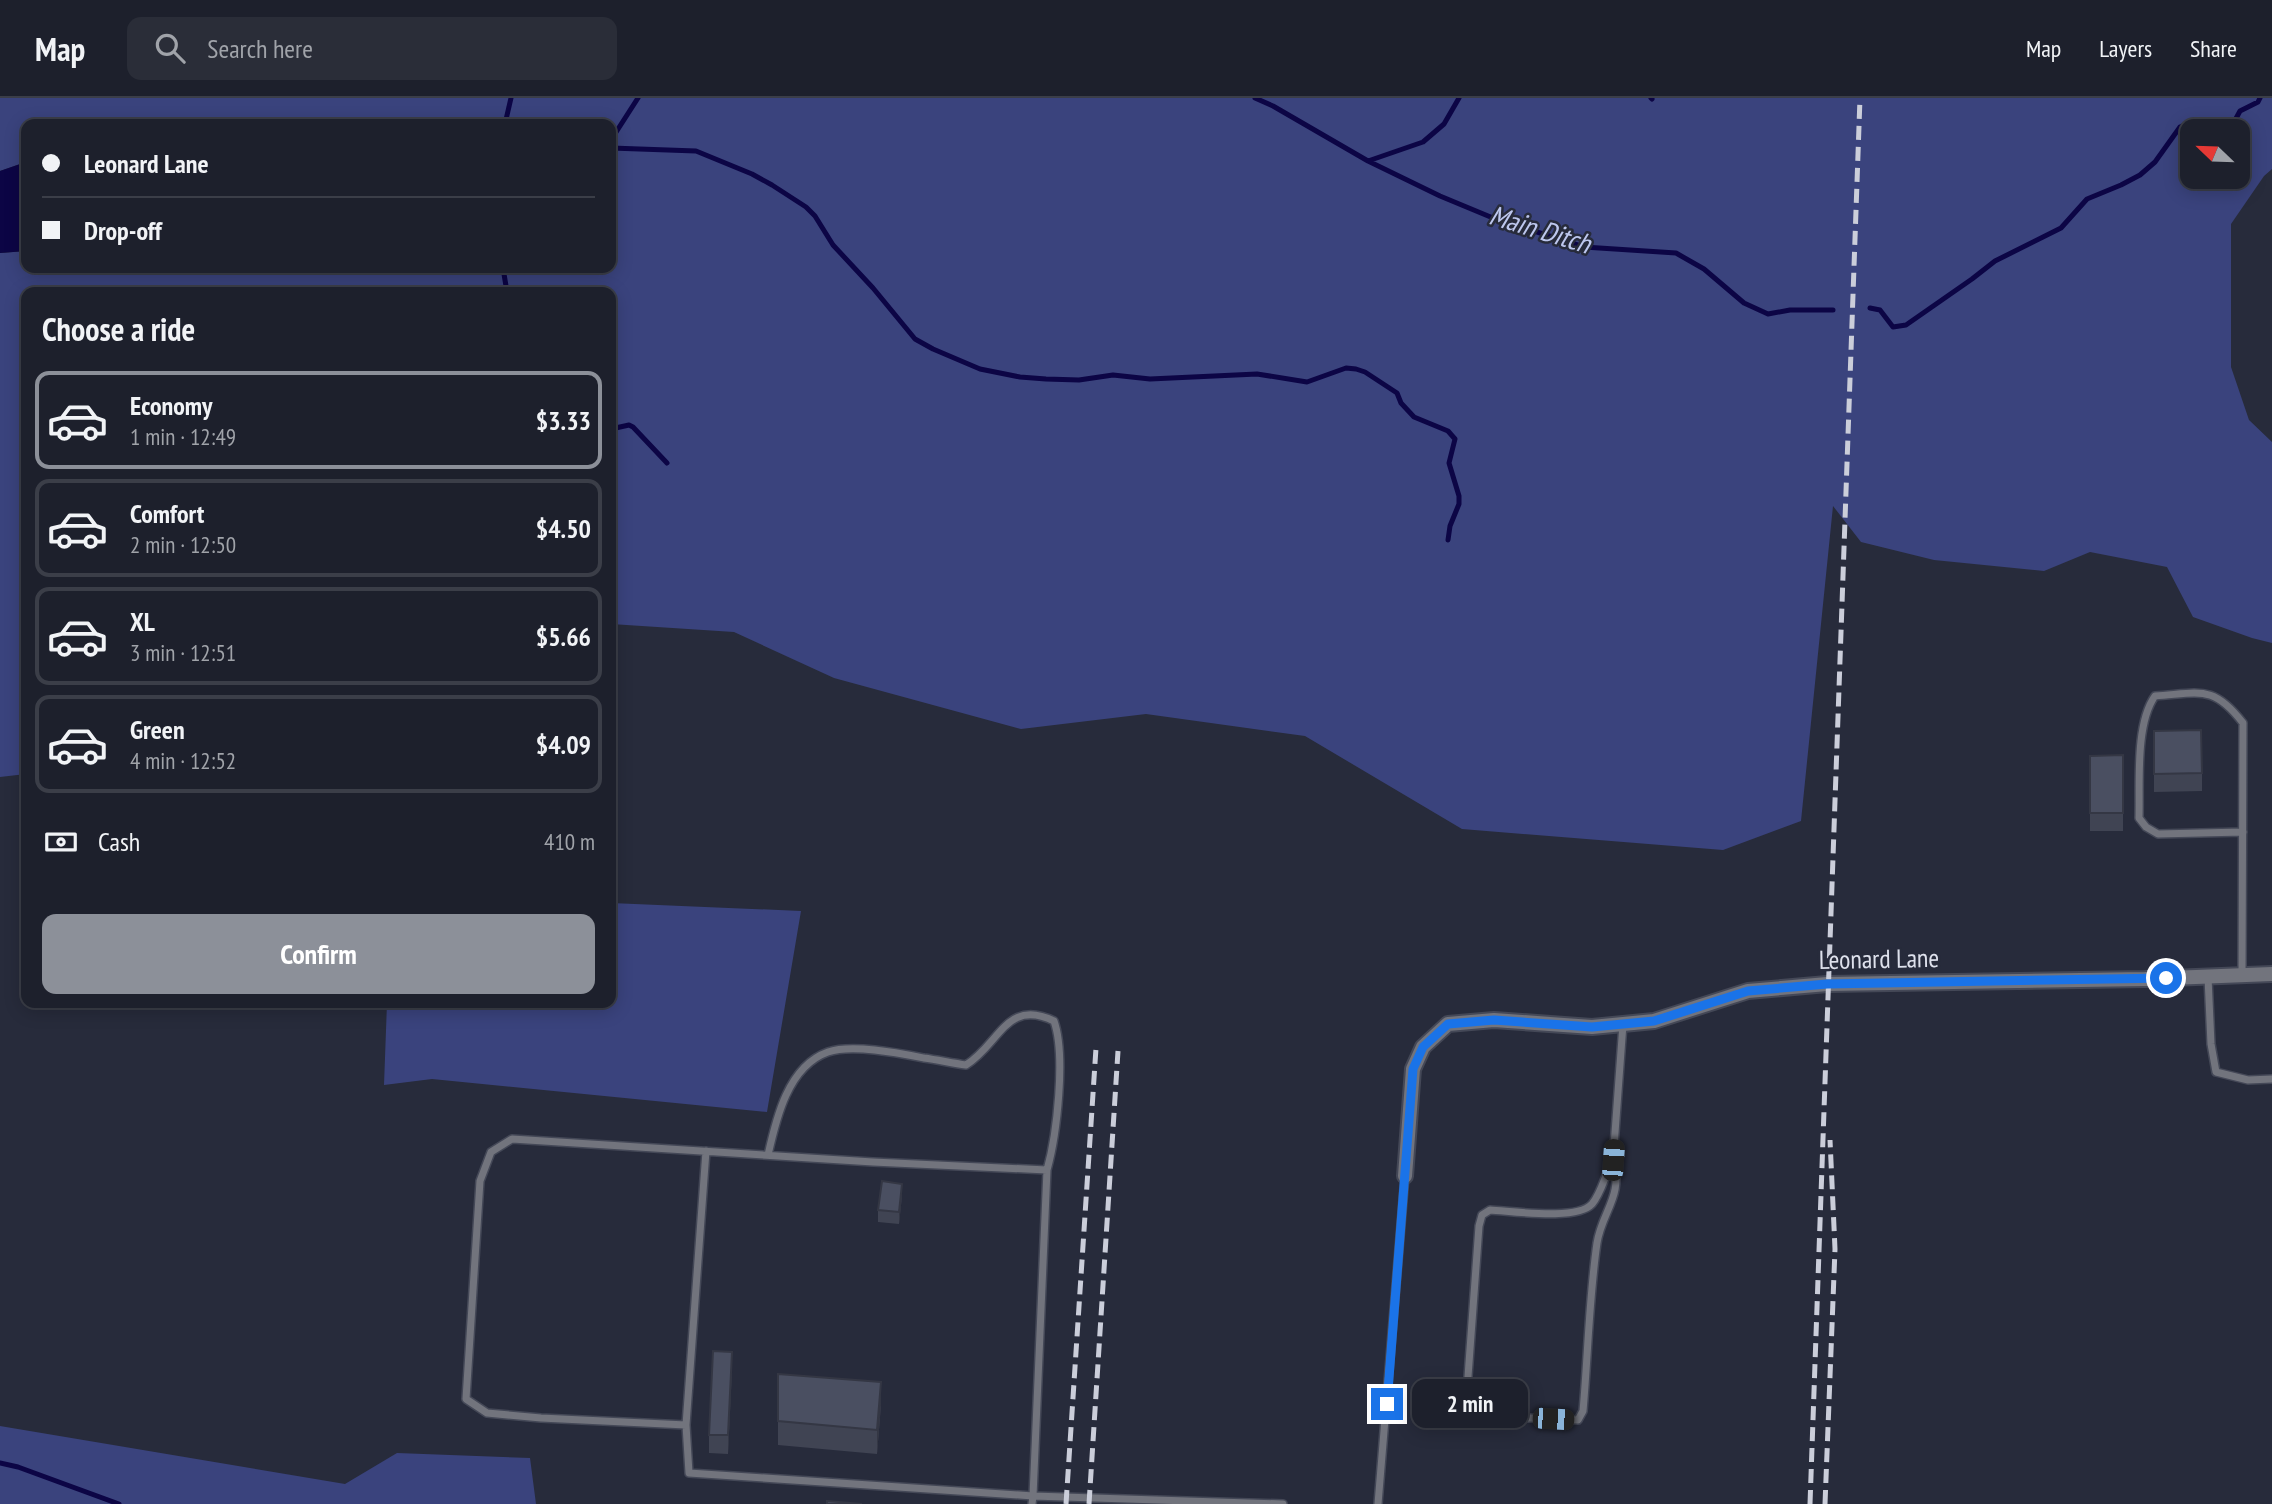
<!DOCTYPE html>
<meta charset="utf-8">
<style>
body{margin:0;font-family:"PT Sans Narrow",sans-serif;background:#2a2d38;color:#f1f3f6;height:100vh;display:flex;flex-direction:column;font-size:26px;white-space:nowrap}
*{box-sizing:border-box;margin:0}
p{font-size:23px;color:#a0a3a9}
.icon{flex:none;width:38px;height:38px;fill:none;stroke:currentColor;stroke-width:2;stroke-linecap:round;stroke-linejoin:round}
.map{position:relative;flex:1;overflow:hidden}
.drawer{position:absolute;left:21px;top:189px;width:595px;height:721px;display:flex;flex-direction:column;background:#1d202c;border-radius:14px;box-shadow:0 4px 18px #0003,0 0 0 2px #3b3e48}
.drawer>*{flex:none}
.banner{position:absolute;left:21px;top:21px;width:595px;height:154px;border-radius:14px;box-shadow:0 4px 18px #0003,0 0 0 2px #3b3e48;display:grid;align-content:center;height:154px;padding:0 21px;background:#1d202c}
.needle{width:46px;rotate:293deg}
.buttons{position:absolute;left:2180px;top:21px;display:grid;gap:14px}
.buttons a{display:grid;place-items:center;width:70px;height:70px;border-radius:14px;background:#1d202c;box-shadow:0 4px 18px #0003,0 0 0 2px #3b3e48;font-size:35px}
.end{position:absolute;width:32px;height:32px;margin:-16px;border:9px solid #1a73e8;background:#fff;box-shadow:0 0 0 4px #fff}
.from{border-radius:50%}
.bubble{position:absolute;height:49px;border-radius:14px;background:#1d202c;box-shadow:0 4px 18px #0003,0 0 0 2px #3b3e48;font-size:23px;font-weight:800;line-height:49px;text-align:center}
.car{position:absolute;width:21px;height:42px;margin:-21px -10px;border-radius:9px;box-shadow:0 0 5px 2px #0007;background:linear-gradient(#222 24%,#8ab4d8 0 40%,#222 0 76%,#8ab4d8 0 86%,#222 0)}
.banner b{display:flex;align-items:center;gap:24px;height:66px;font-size:26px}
.banner b+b{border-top:2px solid #3b3e48}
.banner i{width:18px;height:18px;background:#f1f3f6}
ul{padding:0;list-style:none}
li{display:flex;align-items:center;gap:21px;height:98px;margin:0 14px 10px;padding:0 7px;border:4px solid #3b3e48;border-radius:14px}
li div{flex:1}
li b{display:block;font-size:26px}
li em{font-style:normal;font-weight:800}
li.active{border-color:#8c9099}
li>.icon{width:63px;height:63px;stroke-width:1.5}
h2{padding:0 21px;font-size:32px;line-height:84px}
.pay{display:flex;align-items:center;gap:18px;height:77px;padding:0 21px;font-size:26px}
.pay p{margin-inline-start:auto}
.primary-button{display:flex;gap:14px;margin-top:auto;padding:14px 21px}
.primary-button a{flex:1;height:80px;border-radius:14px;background:#8c9099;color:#fff;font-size:28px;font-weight:800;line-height:80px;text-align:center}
header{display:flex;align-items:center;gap:42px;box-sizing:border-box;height:98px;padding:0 35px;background:#1d202c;border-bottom:2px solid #3b3e48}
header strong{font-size:33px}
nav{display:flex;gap:38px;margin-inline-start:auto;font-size:24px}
.search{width:490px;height:63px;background:#2a2d38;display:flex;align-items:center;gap:18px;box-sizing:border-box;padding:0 24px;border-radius:14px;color:#a0a3a9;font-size:26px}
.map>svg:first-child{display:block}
</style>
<header>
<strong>Map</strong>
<div class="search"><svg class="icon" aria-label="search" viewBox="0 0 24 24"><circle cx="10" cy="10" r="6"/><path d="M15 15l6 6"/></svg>Search here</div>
<nav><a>Map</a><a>Layers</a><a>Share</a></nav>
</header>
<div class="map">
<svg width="2272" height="1406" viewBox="0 0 2272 1406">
<rect width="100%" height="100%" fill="#272b3b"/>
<path fill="#3a437d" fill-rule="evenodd" d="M0,0H2272V71L2264,78L2231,126V269L2249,322L2272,344V545L2252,540L2193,519L2167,469L2090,454L2044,473L1934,462L1861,444L1833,408L1801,723L1723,752L1462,731L1305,638L1146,616L1021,631L834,580L734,534L611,526V194H26V676L0,679V155L26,153V170H611V26H26V64L0,73ZM2193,33H2238V79H2193Z
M611,805L801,813L767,1014L432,981L384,987L387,905H611Z
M0,1328L345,1386L397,1355L530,1360L536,1406H0Z"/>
<path fill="#0c0545" d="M26,64V153L0,155V73Z"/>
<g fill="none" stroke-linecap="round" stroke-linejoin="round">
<path stroke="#0c0545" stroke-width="5" d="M1255,0L1273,8L1368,63L1440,98L1493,120L1584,149L1676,155L1704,171L1744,205L1768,216L1790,212H1833
M1651,0L1652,1
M505,26L511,0
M611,42L638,0
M611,50L696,53L752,76L772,87L806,109L815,118L833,147L873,190L915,241L933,251L980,271L1020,279L1046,281L1079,282L1113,277L1150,281L1257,276L1307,284L1346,270L1356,271L1365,274L1397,295L1401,305L1414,319L1448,333L1455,341L1449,365L1459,398V406L1450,428L1448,442
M1368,63L1423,44L1444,26L1459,0
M503,170L507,194
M1870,210L1880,212L1893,229L1906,227L1972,181L1995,163L2061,130L2087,101L2121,87L2140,77L2155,64L2180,29L2189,25L2201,24L2220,30L2226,29L2233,26L2240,13L2258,4L2260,0
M611,331L629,327L633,329L667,365
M0,1365L18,1369L119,1406"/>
<g stroke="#444857" stroke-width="10">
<path id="service" d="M2242,877L2243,625C2213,586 2200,595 2155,598C2135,626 2140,685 2139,720L2146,729L2158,736L2243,734
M2208,879L2211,946L2216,974L2248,982L2272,981
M768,1057C776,1021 788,968 828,954C852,946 898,955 924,960C938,962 952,965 966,967C1000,946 1006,900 1054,923C1066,957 1057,1036 1047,1072
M1613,1062C1605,1076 1602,1094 1592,1106C1577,1123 1512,1113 1490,1112L1482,1117L1479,1128L1466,1306L1470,1315L1477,1318L1578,1322L1583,1313C1588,1257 1589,1200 1597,1145C1602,1113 1624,1098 1613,1062L1623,926
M686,1327L706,1053
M1032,1406L1033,1398L1047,1072L873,1064L512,1041L491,1054L480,1083L466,1301L487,1315L541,1320L686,1327L689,1375L1033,1398L1283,1406
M1378,1406L1405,1078"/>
</g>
<g stroke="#444857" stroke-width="18">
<path id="minor" d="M1405,1078L1413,971L1423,949L1448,926L1494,922L1592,929L1654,923L1748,893L1827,886L2145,881L2272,876"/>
</g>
<use href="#service" stroke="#72747d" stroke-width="7"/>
<use href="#minor" stroke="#72747d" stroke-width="14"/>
<path stroke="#cbceda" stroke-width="5" stroke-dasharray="14 7" stroke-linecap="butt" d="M1066,1406L1096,950
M1089,1406L1118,953
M1810,1406L1860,0
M1825,1406L1835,1151L1830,1042"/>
</g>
<path fill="#404453" d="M2154,633L2202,675V693L2154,694Z
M2123,657V733H2090V658Z
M902,1098L899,1126L878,1124V1112Z
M732,1272L728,1356L709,1355V1337Z
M778,1276L881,1307L877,1356L778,1347Z"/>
<path fill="#343744" d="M902,1086V1098L899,1126V1114Z
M732,1254V1272L728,1356V1337Z
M881,1284V1307L877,1356V1332Z"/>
<path fill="#4a4f61" stroke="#343744" stroke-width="2" d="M2201,632L2202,675L2154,676V633Z
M2123,657V715H2090V658Z
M882,1083L902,1086L899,1114L878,1112Z
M713,1253L732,1254L728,1337H709Z
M778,1276L881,1284L877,1332L778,1323Z
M827,1403L862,1406H827Z"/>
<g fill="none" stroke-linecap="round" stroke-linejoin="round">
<path stroke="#1a73e8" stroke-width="9" d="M1387,1306L1413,971L1423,949L1448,926L1494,922L1592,929L1654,923L1748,893L1827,886L2166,880"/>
</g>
<g text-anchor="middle" stroke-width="5" stroke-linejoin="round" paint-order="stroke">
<g font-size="26" fill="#dee1ec" stroke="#272b3b">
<text transform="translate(1879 861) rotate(-1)" y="9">Leonard Lane</text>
</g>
<g font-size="28" font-style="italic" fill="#bdc7ee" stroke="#272b3b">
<text transform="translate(1540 131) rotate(17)" y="10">Main Ditch</text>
</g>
</g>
</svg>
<div class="buttons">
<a><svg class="needle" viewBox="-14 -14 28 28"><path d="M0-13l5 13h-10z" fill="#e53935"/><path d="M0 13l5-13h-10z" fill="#a0a3a9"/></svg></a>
</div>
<i class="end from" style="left:2166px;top:880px"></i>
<i class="end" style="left:1387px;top:1306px"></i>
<div class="bubble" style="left:1412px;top:1281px;width:116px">2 min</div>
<i class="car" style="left:1613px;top:1062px;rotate:4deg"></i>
<i class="car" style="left:1553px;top:1321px;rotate:93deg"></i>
<div class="banner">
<b><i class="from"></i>Leonard Lane</b>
<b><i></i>Drop-off</b>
</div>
<section class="drawer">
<h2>Choose a ride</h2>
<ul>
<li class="active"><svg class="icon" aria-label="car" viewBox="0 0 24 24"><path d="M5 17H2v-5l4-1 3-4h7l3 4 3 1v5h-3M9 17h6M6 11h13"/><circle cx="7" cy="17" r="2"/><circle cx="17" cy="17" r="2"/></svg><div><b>Economy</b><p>1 min · 12:49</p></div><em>$3.33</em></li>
<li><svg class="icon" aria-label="car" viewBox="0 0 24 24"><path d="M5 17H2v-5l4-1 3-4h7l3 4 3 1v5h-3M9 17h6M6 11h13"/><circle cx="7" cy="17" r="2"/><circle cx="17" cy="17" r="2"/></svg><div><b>Comfort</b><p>2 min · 12:50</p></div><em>$4.50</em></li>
<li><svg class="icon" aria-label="car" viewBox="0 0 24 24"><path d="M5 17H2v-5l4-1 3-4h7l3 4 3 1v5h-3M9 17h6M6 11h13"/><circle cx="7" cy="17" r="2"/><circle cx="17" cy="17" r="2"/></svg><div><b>XL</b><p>3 min · 12:51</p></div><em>$5.66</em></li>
<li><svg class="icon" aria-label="car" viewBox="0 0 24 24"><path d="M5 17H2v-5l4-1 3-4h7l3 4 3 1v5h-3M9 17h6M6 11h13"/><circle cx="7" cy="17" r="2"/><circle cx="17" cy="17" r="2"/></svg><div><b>Green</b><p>4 min · 12:52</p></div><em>$4.09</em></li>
</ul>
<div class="pay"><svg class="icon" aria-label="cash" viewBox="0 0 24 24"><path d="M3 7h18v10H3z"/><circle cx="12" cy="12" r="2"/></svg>Cash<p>410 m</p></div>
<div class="primary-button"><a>Confirm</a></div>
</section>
</div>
